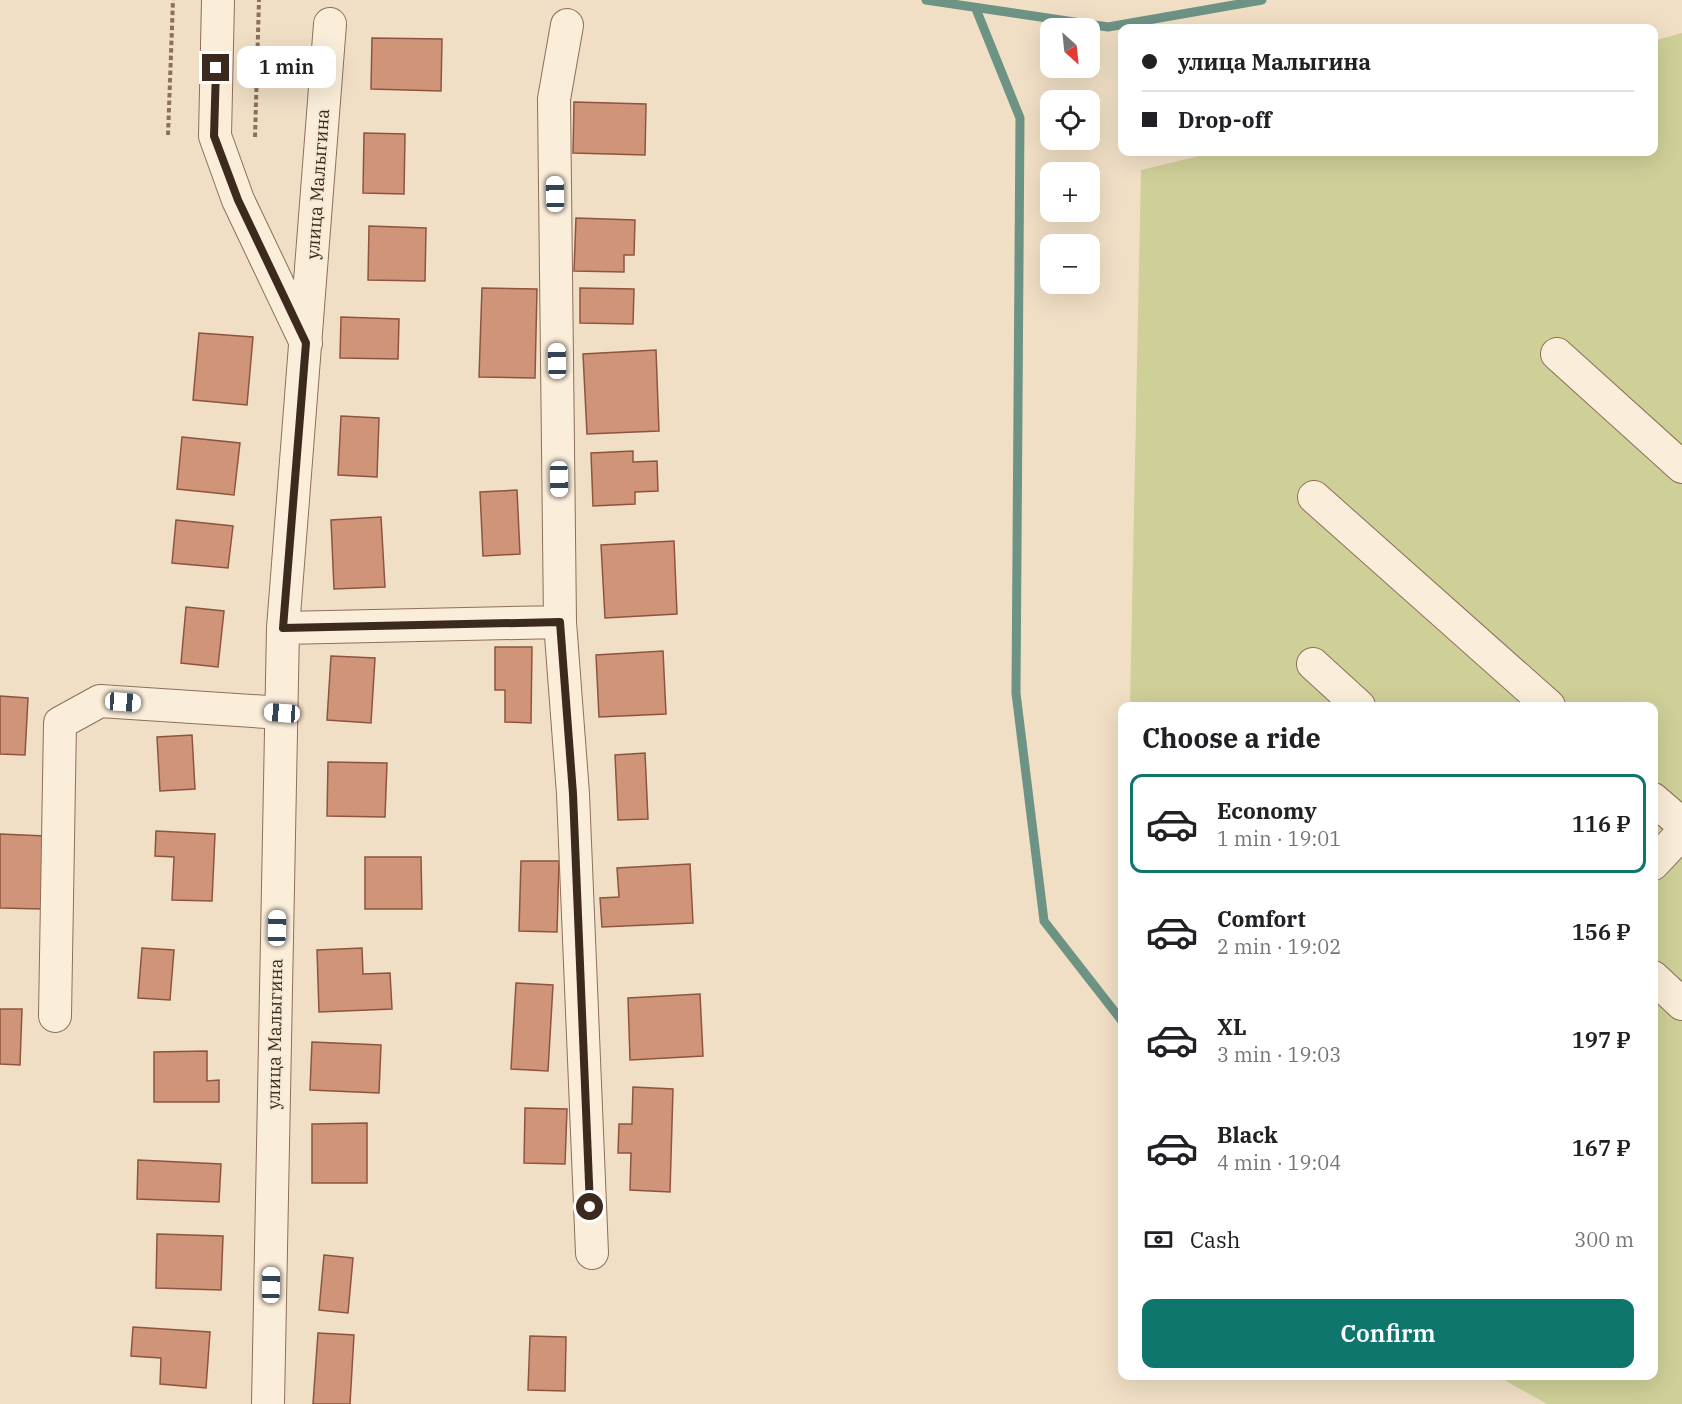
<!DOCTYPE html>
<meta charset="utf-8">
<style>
body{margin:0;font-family:"IBM Plex Serif",serif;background:#f6f6f6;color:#202124;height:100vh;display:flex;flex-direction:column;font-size:22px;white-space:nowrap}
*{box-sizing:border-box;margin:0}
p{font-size:20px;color:#757577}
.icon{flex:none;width:33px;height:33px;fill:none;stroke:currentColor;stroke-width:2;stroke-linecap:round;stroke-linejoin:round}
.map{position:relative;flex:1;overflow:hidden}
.panel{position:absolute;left:1118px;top:702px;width:540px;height:678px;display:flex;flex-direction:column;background:#fff;border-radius:12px;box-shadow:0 6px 24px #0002}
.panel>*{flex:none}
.guide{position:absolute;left:1118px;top:24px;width:540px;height:132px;border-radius:12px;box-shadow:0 6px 24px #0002;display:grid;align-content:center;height:132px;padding:0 24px;background:#fff}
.needle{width:39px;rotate:153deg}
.controls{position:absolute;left:1040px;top:18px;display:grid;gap:12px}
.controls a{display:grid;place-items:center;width:60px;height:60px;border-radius:12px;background:#fff;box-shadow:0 6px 24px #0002;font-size:30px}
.end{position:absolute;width:27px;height:27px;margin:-14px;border:8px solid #3c2a1f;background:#fff;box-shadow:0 0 0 3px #fff}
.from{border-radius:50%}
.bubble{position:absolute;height:42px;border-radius:12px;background:#fff;box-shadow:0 6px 24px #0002;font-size:20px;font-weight:600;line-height:42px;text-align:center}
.car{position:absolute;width:18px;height:36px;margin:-18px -9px;border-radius:8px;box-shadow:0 0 4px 2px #0007;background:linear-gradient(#fff 24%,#345 0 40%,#fff 0 76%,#345 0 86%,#fff 0)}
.guide b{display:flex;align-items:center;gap:21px;height:57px;font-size:22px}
.guide b+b{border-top:2px solid #e0e0e0}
.guide i{width:15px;height:15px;background:#202124}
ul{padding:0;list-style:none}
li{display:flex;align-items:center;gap:18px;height:99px;margin:0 12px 9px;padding:0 12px;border:3px solid transparent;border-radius:12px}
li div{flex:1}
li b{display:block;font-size:22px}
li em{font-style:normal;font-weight:600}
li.selected{border-color:#0f766e}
li>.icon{width:54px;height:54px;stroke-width:1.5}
h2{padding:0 24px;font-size:27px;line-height:72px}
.pay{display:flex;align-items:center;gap:15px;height:66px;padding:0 24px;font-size:22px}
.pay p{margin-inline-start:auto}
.primary-button{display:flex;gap:12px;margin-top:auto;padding:12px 24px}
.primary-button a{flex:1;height:69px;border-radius:12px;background:#0f766e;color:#fff;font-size:24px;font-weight:600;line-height:69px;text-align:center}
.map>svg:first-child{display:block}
</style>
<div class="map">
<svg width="1682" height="1404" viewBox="0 0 1682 1404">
<rect width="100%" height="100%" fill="#f0dfc5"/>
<path fill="#cfcf98" d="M1682,33V1404H1547L1497,1376H1653V706H1130L1141,170L1216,152H1653V41Z"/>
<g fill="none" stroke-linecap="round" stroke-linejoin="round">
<path stroke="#6d9385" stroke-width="9" d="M926,0L1108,27L1262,0
M976,9L1020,118L1016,693L1044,921L1122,1021"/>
</g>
<path fill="#d09479" stroke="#8d553f" stroke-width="1.5" d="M372,38L442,39L441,91L371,89Z
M574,102L646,104L645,155L573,153Z
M364,133L405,134L404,194L363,193Z
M576,218L635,220L634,255H624V272L574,271Z
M369,226L426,228L425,281L368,280Z
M482,288L537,289L535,378L479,377Z
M580,288L634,289L633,324L580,323Z
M341,317L399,319L398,359L340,358Z
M199,333L253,337L247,405L193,400Z
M656,350L659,431L587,434L583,354Z
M341,416L379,418L377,477L338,475Z
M182,437L240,443L234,495L177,489Z
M633,451V462L657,461L658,491L635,492V504L593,506L591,453Z
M517,490L520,554L483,556L480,492Z
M381,517L385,587L334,589L331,520Z
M176,520L233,526L228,568L172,563Z
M674,541L677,614L605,618L601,545Z
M186,607L224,611L218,667L181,663Z
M495,647H532L531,723L505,722V690H495Z
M663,651L666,714L599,717L596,655Z
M331,656L375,658L371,723L327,720Z
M0,696L28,698L25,755L0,754Z
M192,735L195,789L160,791L157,737Z
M645,753L648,819L618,820L615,755Z
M328,762L387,763L385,817L327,816Z
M156,831L215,834L212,901L172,900L174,857L155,856Z
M0,834L45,836L42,909L0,908Z
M365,857H421L422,909H365Z
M521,861H559L557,932L519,931Z
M690,864L693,923L602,927L600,898L619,897L617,868Z
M142,948L174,950L170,1000L138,998Z
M362,948L363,974L390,973L392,1009L319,1012L317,950Z
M516,983L553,985L548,1071L511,1069Z
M700,994L703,1056L630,1060L628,998Z
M0,1009H22L20,1065L0,1064Z
M312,1042L381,1045L379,1093L310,1090Z
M207,1051V1081L219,1080V1102H154V1052Z
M633,1087L673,1089L670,1192L630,1190L631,1153H618L619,1124H632Z
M525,1108L567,1109L565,1164L524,1163Z
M367,1123V1183H312V1124Z
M138,1160L221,1164L219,1202L137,1199Z
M157,1234L223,1236L221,1290L156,1288Z
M324,1255L353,1258L348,1313L319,1310Z
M133,1327L210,1332L206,1388L160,1384L161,1358L131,1356Z
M318,1333L354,1335L350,1404H313Z
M530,1336L566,1337L565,1391L528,1390Z"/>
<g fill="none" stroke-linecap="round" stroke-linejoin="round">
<g stroke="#8d6f5a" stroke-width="34">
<path id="minor" d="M218,0L215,136L238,200L306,343
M567,25L554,99L560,622L573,794L592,1253
M1557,354L1682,467
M1314,497L1549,706
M283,628L560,622
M1313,664L1359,706
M1653,799L1682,824
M1653,864L1682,833
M1653,977L1682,1004
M55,1016L60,723L100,701L282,713
M268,1404L283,628L330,24"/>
</g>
<path stroke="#8d6f5a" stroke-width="4" stroke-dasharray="4.5 3" stroke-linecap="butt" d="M168,135L173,0
M255,137L259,0"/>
<use href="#minor" stroke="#faedd9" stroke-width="32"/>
</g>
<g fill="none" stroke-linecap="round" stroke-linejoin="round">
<path stroke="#3c2a1f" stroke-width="8" d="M216,68L214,136L238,200L306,343L283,628L560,622L573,794L590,1207"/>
</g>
<g text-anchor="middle" stroke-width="4.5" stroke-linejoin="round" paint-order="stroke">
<g font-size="18" fill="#3c2a1f" stroke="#f7ead5">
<text transform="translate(318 184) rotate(-86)" y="6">улица Малыгина</text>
<text transform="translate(275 1034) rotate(-89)" y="6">улица Малыгина</text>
</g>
</g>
</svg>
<div class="controls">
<a><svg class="needle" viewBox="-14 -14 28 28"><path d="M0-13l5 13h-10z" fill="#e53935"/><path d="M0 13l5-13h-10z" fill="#757577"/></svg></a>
<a><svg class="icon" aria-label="locate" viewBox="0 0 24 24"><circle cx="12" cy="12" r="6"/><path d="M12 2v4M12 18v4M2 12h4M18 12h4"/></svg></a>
<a>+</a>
<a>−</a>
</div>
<i class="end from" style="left:590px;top:1207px"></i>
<i class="end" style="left:216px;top:68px"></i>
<div class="bubble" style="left:237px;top:46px;width:99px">1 min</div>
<i class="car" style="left:555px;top:194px;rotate:359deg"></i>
<i class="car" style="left:557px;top:361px;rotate:359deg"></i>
<i class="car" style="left:559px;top:479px;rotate:179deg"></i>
<i class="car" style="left:123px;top:702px;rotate:94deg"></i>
<i class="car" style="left:282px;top:713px;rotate:274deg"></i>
<i class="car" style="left:277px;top:928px;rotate:1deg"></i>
<i class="car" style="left:271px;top:1285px;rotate:1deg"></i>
<div class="guide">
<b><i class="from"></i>улица Малыгина</b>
<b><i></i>Drop-off</b>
</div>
<section class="panel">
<h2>Choose a ride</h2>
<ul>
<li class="selected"><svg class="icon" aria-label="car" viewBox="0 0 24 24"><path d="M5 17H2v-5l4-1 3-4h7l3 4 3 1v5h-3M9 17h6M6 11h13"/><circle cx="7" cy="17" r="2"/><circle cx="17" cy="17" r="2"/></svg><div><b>Economy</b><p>1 min · 19:01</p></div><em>116 ₽</em></li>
<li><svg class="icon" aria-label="car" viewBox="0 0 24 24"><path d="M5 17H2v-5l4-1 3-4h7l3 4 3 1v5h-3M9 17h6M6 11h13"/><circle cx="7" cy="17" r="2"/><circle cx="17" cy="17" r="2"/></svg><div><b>Comfort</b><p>2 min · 19:02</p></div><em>156 ₽</em></li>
<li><svg class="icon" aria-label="car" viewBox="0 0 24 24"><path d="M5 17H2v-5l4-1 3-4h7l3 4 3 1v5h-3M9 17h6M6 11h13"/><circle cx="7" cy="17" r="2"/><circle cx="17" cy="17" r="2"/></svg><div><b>XL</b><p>3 min · 19:03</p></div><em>197 ₽</em></li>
<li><svg class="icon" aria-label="car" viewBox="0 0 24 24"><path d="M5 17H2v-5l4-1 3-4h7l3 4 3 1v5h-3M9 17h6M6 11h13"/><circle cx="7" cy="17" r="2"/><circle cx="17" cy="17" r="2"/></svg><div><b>Black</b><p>4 min · 19:04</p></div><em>167 ₽</em></li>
</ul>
<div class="pay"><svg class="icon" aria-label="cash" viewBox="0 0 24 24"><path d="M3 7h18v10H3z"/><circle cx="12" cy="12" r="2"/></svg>Cash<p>300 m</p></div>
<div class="primary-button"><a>Confirm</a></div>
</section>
</div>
